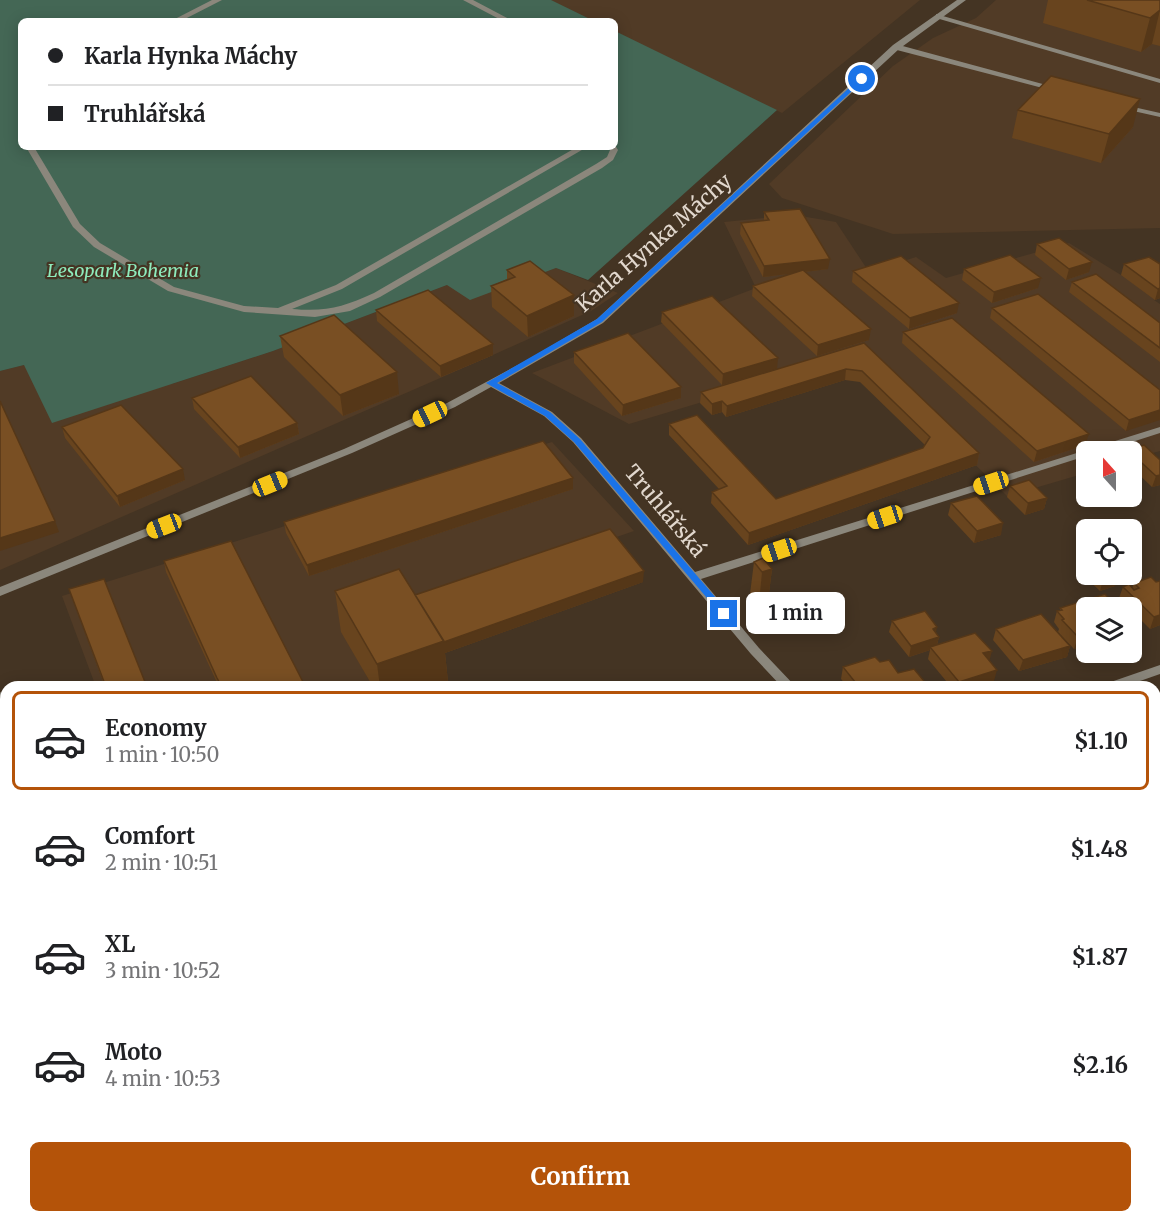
<!DOCTYPE html>
<meta charset="utf-8">
<style>
body{margin:0;font-family:Merriweather,serif;background:#f6f6f6;color:#202124;height:100vh;display:flex;flex-direction:column;font-size:22px;white-space:nowrap}
*{box-sizing:border-box;margin:0}
p{font-size:20px;color:#757577}
.icon{flex:none;width:33px;height:33px;fill:none;stroke:currentColor;stroke-width:2;stroke-linecap:round;stroke-linejoin:round}
.map{position:relative;flex:1;overflow:hidden}
.side{position:absolute;left:0px;top:681px;width:1161px;height:542px;display:flex;flex-direction:column;background:#fff;border-radius:18px 18px 0 0;box-shadow:0 3px 15px #0003}
.side>*{flex:none}
.guide{position:absolute;left:18px;top:18px;width:600px;height:132px;border-radius:9px;box-shadow:0 3px 15px #0003;display:grid;align-content:center;height:132px;padding:0 30px;background:#fff}
.needle{width:39px;rotate:339deg}
.fabs{position:absolute;left:1076px;top:441px;display:grid;gap:12px}
.fabs a{display:grid;place-items:center;width:66px;height:66px;border-radius:9px;background:#fff;box-shadow:0 3px 15px #0003;font-size:30px}
.end{position:absolute;width:27px;height:27px;margin:-14px;border:8px solid #1a73e8;background:#fff;box-shadow:0 0 0 3px #fff}
.from{border-radius:50%}
.bubble{position:absolute;height:42px;border-radius:9px;background:#fff;box-shadow:0 3px 15px #0003;font-size:20px;font-weight:700;line-height:42px;text-align:center}
.car{position:absolute;width:18px;height:36px;margin:-18px -9px;border-radius:8px;box-shadow:0 0 4px 2px #0007;background:linear-gradient(#f5c518 24%,#345 0 40%,#f5c518 0 76%,#345 0 86%,#f5c518 0)}
.guide b{display:flex;align-items:center;gap:21px;height:57px;font-size:22px}
.guide b+b{border-top:2px solid #e0e0e0}
.guide i{width:15px;height:15px;background:#202124}
ul{padding:10px 0 0;list-style:none}
li{display:flex;align-items:center;gap:18px;height:99px;margin:0 12px 9px;padding:0 18px;border:3px solid transparent;border-radius:9px}
li div{flex:1}
li b{display:block;font-size:22px}
li em{font-style:normal;font-weight:700}
li.on{border-color:#b45309}
li>.icon{width:54px;height:54px;stroke-width:1.5}
.cta{display:flex;gap:12px;margin-top:auto;padding:12px 30px}
.cta a{flex:1;height:69px;border-radius:9px;background:#b45309;color:#fff;font-size:24px;font-weight:700;line-height:69px;text-align:center}
.map>svg:first-child{display:block}
</style>
<div class="map">
<svg width="1160" height="1222" viewBox="0 0 1160 1222">
<rect width="100%" height="100%" fill="#443423"/>
<path fill="#513b26" d="M550,0H920L782,113L615,32V21H593Z
M996,0H1160V228L893,234L782,198L769,184L893,66L933,38L976,18Z
M795,215L836,222L869,272L916,257L946,278L1069,243L1121,275L1146,267L1160,298L1154,300L1160,304V451L1131,459V452H1086V473L1007,496L863,354L629,424L532,373L756,288L724,222Z
M556,268L618,293L591,311L493,355L0,570V371L24,365L172,384L273,351L447,285L516,282Z
M552,442L634,531L342,632L373,687H96L62,596Z"/>
<path fill="#446755" d="M0,0H551L594,21H21V147H615V31L777,110L588,280L556,268L470,300L447,285L273,351L52,423L24,365L0,371Z"/>
<g fill="none" stroke-linecap="round" stroke-linejoin="round">
<path fill="#8b877c" fill-rule="evenodd" d="M936,14L1160,79V83L936,18Z
M893,45H899L1061,89L1054,91L893,49Z
M1120,104L1160,113V117L1120,108Z
M0,692L6,696V712L0,708Z
M6,1157V1174L0,1177V1160Z
M311,1216H329L331,1222H313Z"/>
<path fill="#8b877c" fill-rule="evenodd" d="M212,0H222L181,21H171Z
M463,0H473L513,21H503Z
M957,0H966L899,49L603,323L499,383L552,412L581,438L695,572L1160,427V433L1101,452H1086V456L701,579L759,648L796,687H782L751,654L573,442L544,416L491,387L455,407L352,453L0,596V587L344,449L447,403L529,359L597,319L893,45Z
M615,145L618,150L613,160L602,168L380,297L350,311L315,317L244,312L168,291L94,247L73,227L26,147H34L80,224L100,243L174,287L244,306L278,308L336,285L577,147H587L342,289L292,309C327,312 343,307 374,293L596,164L607,157L610,150L609,147H615Z
M1160,665V674L1123,687H1103L1105,684Z
M1155,1080L1160,1082V1100L1155,1098Z
M589,1216H606L608,1222H591Z"/>
</g>
<path fill="#68441e" d="M1048,0H1158L1160,12V46L1152,44L1141,52L1043,23Z
M1018,110L1133,127L1101,163L1012,138Z
M764,212L828,269L804,272L869,340L817,356L752,296L753,286L794,273L763,277L740,234L741,223L764,221Z
M1037,244L1089,272L1066,280L1035,255Z
M1124,264H1160V298L1155,300L1121,275Z
M964,269L1038,288L992,303L962,280Z
M507,270L574,295V316L528,337L492,307L491,286L507,279Z
M853,271L957,313L909,329L852,282Z
M1072,282L1160,323V362L1069,292Z
M992,308L1160,390L1126,431L990,318Z
M376,310L493,355L441,377L377,321Z
M662,312L777,369L722,385L661,322Z
M903,332L1085,445L1034,462L902,343Z
M280,336L399,394L343,416L284,357Z
M864,343L979,453L977,465L748,545L711,503L712,492L719,489L669,435V424L776,499L923,448L925,445L860,382L845,380L726,417L722,412L712,415L700,403L701,392Z
M574,352L681,398L622,416L574,363Z
M192,398L297,423L299,434L240,458L194,409Z
M62,427L185,480L120,507L65,438Z
M1128,450L1160,460V485L1152,487L1131,467V452H1127Z
M1010,486L1047,498L1044,509L1025,515L1007,497Z
M573,489L309,576L286,533L284,522Z
M951,503L1001,535L974,543L948,515Z
M1086,559V574H1118L1115,586L1100,591L1079,571L1082,560Z
M164,561L303,682L304,687H219L166,572Z
M754,562L772,569L768,601L759,604L750,594Z
M643,582L445,653L448,682L432,687H373L341,632L335,591L415,595Z
M1156,582L1160,625L1150,629L1131,610V608H1129L1119,598L1123,587L1132,588L1134,583Z
M69,589L147,687H105Z
M1060,608H1086V650L1082,646L1074,649L1058,632L1059,629L1054,622L1057,611L1060,610Z
M892,621L936,632L939,637L937,645L989,660L994,681L976,687H951L928,659L930,650L909,657L889,632Z
M996,629L1070,646L1067,657L1019,671L993,640Z
M880,662L898,673L929,687H848L841,679L843,667Z
M737,1216H799L798,1219L794,1222H738L737,1220Z"/>
<path fill="#553718" d="M1160,10L1152,44L1141,52L1150,18Z
M1140,99L1133,127L1101,163L1109,134Z
M830,259L828,269L763,277L764,266Z
M1092,262L1089,272L1066,280L1069,269Z
M1041,278L1038,288L992,303L994,292Z
M1160,288V298L1155,300L1158,289Z
M574,295V316L528,337L527,316Z
M959,303L957,313L909,329L910,318Z
M871,329L869,340L817,356L818,345Z
M493,344V355L441,377L440,366Z
M778,358L777,369L722,385L723,374Z
M846,369L845,380L726,417L727,406Z
M397,372L399,394L343,416L340,395Z
M681,387V398L622,416L623,405Z
M722,401V412L712,415V404Z
M1160,410V420L1126,431L1129,420Z
M297,423L299,434L240,458L238,447Z
M1089,434L1085,445L1034,462L1037,451Z
M979,453L977,465L748,545L749,533Z
M183,469L185,480L120,507L117,496Z
M1160,475V485L1152,487L1156,476Z
M573,478V489L309,576L307,565Z
M1047,498L1044,509L1025,515L1028,503Z
M55,521L59,532L0,551V538Z
M1003,523L1001,535L974,543L977,531Z
M772,569L768,601L759,604L762,572Z
M644,571L643,582L445,653L448,682L432,687H380L377,664Z
M1119,575L1115,586L1100,591L1103,580Z
M1160,615V625L1150,629L1154,617Z
M1134,624L1131,634V626Z
M937,627L935,638L939,637L936,648L930,647V650L909,657L911,646Z
M1086,635L1082,646L1074,649L1078,637Z
M1070,646L1067,657L1019,671L1023,660Z
M992,651L989,662L983,653Z
M997,670L994,681L976,687H958L959,682Z
M303,682L304,687H289Z
M1160,751V760L1155,762V753Z
M1160,769L1159,779L1155,780V771Z
M1160,828V838L1155,839V830Z
M6,856V921L0,924V859Z
M1160,878V887L1155,889V881Z
M788,1216H799L798,1219L794,1222H778Z"/>
<path fill="#794f23" stroke="#553718" stroke-width="1.5" d="M1087,0H1160V10L1150,18Z
M1051,76L1140,99L1109,134L1018,110Z
M800,209L830,259L764,266L741,223L769,220L764,212Z
M1059,238L1092,262L1069,269L1037,244Z
M1010,255L1041,278L994,292L964,269Z
M901,256L959,303L910,318L853,271Z
M1149,257L1160,264V288L1158,289L1124,264Z
M530,261L574,295L527,316L491,286L515,277L507,270Z
M803,270L871,329L818,345L753,286Z
M1096,274L1160,323V348L1072,282Z
M428,290L493,344L440,366L376,310Z
M1038,294L1160,390V410L1129,420L992,308Z
M712,296L778,358L723,374L662,312Z
M334,315L397,372L340,395L280,336Z
M952,318L1089,434L1037,451L903,332Z
M628,333L681,387L623,405L574,352Z
M864,343L979,453L749,533L712,492L727,486L669,424L697,415L776,499L923,448L930,437L862,371L846,369L727,406L722,401L712,404L701,392Z
M251,376L297,423L238,447L192,398Z
M0,401L55,521L0,538Z
M121,405L183,469L117,496L62,427Z
M543,441L573,478L307,565L284,522Z
M1144,445L1160,460V475L1156,476L1131,453V452L1128,450Z
M1029,480L1047,498L1028,503L1010,486Z
M977,496L1003,523L977,531L951,503Z
M610,529L644,571L444,642L415,595Z
M231,541L303,682L289,687H222L217,678L164,561Z
M763,558L772,569L762,572L754,562Z
M399,569L444,641L377,664L335,591Z
M1097,574H1118L1119,575L1103,580Z
M1151,577L1156,582L1160,581V615L1154,617L1123,587L1129,584L1134,590L1139,588L1134,583Z
M104,579L147,687H106L69,589Z
M1105,594L1118,608H1086V636L1078,637L1062,620L1064,619L1057,611L1062,610L1060,608Z
M925,611L937,627L933,629L939,637L911,646L892,621Z
M1041,614L1070,646L1023,660L996,629Z
M975,633L992,651L983,653L997,670L959,682L930,647Z
M875,657L880,662L889,660L898,673L914,669L929,687H872L870,684L859,687L843,667Z
M1155,718L1160,723V751L1155,753Z
M1155,758L1160,763V769L1155,771Z
M0,787L6,797V856L0,859Z
M1155,808L1160,814V828L1155,830Z
M1155,854L1160,859V878L1155,881Z
M1160,1198V1222H1122L1121,1220L1128,1216H1155V1201Z
M98,1216H250L254,1222H101Z
M743,1216H788L778,1222H769L768,1220L764,1222H746Z"/>
<path fill="#1a73e8" d="M860,78L865,79L602,322L497,383L550,412L580,439L728,612L729,614L724,618L574,442L545,416L486,383L597,319Z"/>
<g text-anchor="middle" stroke-width="4.5" stroke-linejoin="round" paint-order="stroke">
<g font-size="18" font-style="italic" fill="#8eebbc" stroke="#443423">
<text x="123" y="277">Lesopark Bohemia</text>
</g>
<g font-size="21" fill="#e2d8ce" stroke="#443423">
<text transform="translate(654 243) rotate(-41)" y="7">Karla Hynka Máchy</text>
<text transform="translate(665 511) rotate(50)" y="7">Truhlářská</text>
</g>
</g>
</svg>
<div class="fabs">
<a><svg class="needle" viewBox="-14 -14 28 28"><path d="M0-13l5 13h-10z" fill="#e53935"/><path d="M0 13l5-13h-10z" fill="#757577"/></svg></a>
<a><svg class="icon" aria-label="locate" viewBox="0 0 24 24"><circle cx="12" cy="12" r="6"/><path d="M12 2v4M12 18v4M2 12h4M18 12h4"/></svg></a>
<a><svg class="icon" aria-label="layers" viewBox="0 0 24 24"><path d="M12 4l9 5-9 5-9-5zM3 14l9 5 9-5"/></svg></a>
</div>
<i class="end from" style="left:862px;top:79px"></i>
<i class="end" style="left:724px;top:614px"></i>
<div class="bubble" style="left:746px;top:592px;width:99px">1 min</div>
<i class="car" style="left:430px;top:414px;rotate:245deg"></i>
<i class="car" style="left:991px;top:483px;rotate:252deg"></i>
<i class="car" style="left:270px;top:484px;rotate:68deg"></i>
<i class="car" style="left:885px;top:517px;rotate:252deg"></i>
<i class="car" style="left:164px;top:526px;rotate:249deg"></i>
<i class="car" style="left:779px;top:550px;rotate:252deg"></i>
<div class="guide">
<b><i class="from"></i>Karla Hynka Máchy</b>
<b><i></i>Truhlářská</b>
</div>
<section class="side">
<ul>
<li class="on"><svg class="icon" aria-label="car" viewBox="0 0 24 24"><path d="M5 17H2v-5l4-1 3-4h7l3 4 3 1v5h-3M9 17h6M6 11h13"/><circle cx="7" cy="17" r="2"/><circle cx="17" cy="17" r="2"/></svg><div><b>Economy</b><p>1 min · 10:50</p></div><em>$1.10</em></li>
<li><svg class="icon" aria-label="car" viewBox="0 0 24 24"><path d="M5 17H2v-5l4-1 3-4h7l3 4 3 1v5h-3M9 17h6M6 11h13"/><circle cx="7" cy="17" r="2"/><circle cx="17" cy="17" r="2"/></svg><div><b>Comfort</b><p>2 min · 10:51</p></div><em>$1.48</em></li>
<li><svg class="icon" aria-label="car" viewBox="0 0 24 24"><path d="M5 17H2v-5l4-1 3-4h7l3 4 3 1v5h-3M9 17h6M6 11h13"/><circle cx="7" cy="17" r="2"/><circle cx="17" cy="17" r="2"/></svg><div><b>XL</b><p>3 min · 10:52</p></div><em>$1.87</em></li>
<li><svg class="icon" aria-label="car" viewBox="0 0 24 24"><path d="M5 17H2v-5l4-1 3-4h7l3 4 3 1v5h-3M9 17h6M6 11h13"/><circle cx="7" cy="17" r="2"/><circle cx="17" cy="17" r="2"/></svg><div><b>Moto</b><p>4 min · 10:53</p></div><em>$2.16</em></li>
</ul>
<div class="cta"><a>Confirm</a></div>
</section>
</div>
